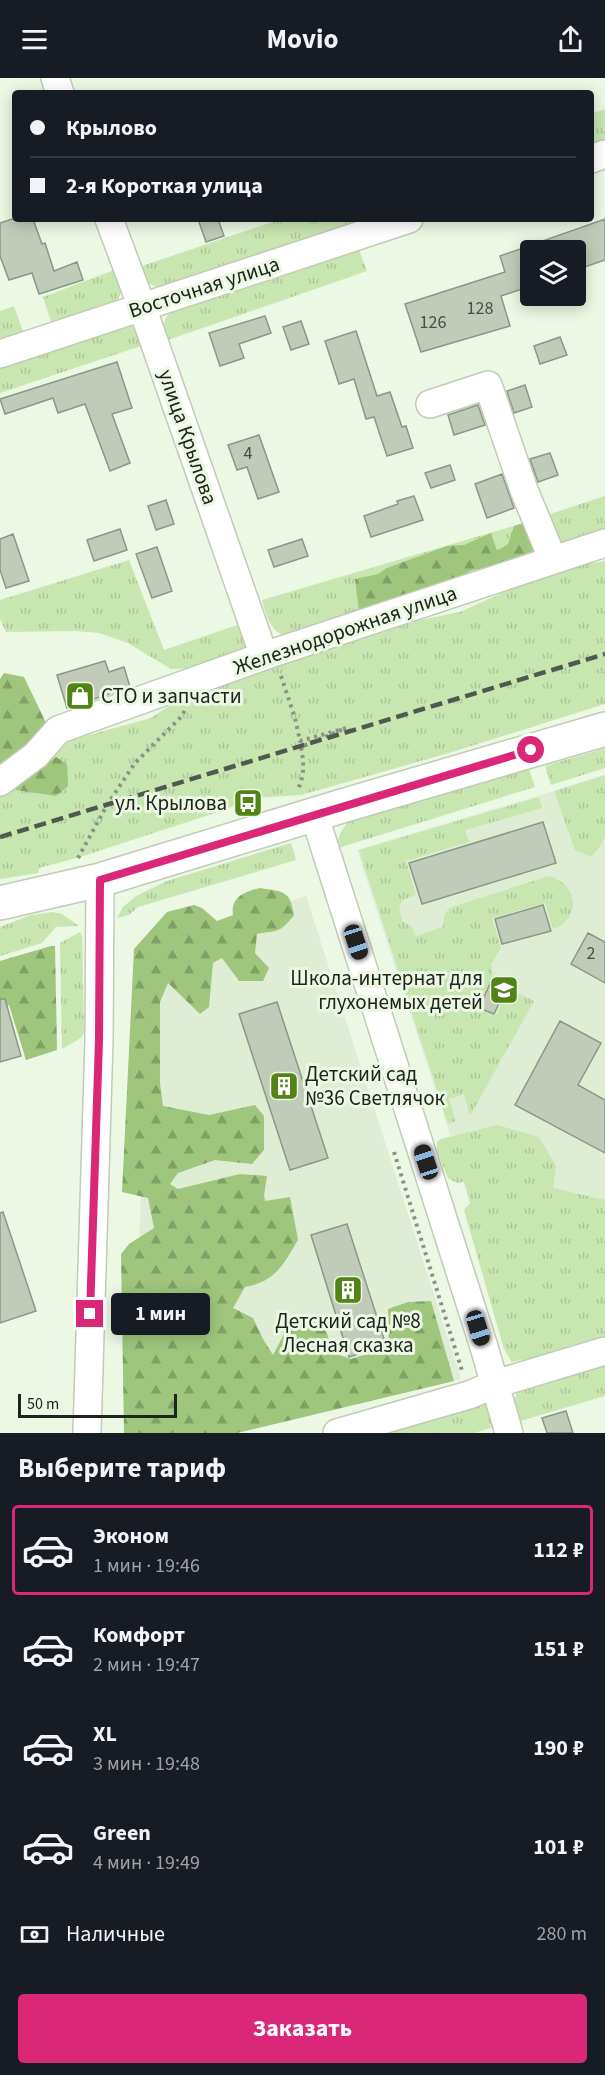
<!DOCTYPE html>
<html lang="ru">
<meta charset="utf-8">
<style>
body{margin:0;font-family:"Source Sans 3",sans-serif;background:#20242c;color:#f1f3f6;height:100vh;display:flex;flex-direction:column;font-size:22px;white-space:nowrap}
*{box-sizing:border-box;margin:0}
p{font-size:20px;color:#9ea1a6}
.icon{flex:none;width:33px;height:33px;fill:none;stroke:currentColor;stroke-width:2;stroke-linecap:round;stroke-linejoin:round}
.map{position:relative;height:1355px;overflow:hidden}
.panel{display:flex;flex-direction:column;background:#171b24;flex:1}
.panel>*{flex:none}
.guide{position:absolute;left:12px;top:12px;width:582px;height:132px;border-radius:6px;box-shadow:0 3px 15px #0003;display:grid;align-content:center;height:132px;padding:0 18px;background:#171b24}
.buttons{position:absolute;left:520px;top:162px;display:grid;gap:12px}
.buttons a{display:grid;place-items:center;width:66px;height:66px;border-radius:6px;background:#171b24;box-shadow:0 3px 15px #0003;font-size:30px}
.scale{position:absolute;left:18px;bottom:15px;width:159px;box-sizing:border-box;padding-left:6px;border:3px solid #20241e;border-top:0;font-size:16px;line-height:21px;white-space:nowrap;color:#20241e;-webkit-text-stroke:4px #ecf7e4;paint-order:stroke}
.end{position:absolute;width:27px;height:27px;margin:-14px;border:8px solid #db2777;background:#fff;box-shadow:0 0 0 3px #fff}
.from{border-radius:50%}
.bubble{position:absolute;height:42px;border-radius:6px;background:#171b24;box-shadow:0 3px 15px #0003;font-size:20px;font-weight:700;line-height:42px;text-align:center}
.car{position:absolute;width:18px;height:36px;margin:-18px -9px;border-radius:8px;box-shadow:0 0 4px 2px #0007;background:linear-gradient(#222 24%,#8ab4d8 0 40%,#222 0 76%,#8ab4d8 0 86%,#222 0)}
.guide b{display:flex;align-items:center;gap:21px;height:57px;font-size:22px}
.guide b+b{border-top:2px solid #363941}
.guide i{width:15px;height:15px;background:#f1f3f6}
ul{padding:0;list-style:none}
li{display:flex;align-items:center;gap:18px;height:90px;margin:0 12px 9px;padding:0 6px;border:3px solid transparent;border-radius:6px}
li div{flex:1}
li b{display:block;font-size:22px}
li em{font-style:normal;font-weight:700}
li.current{border-color:#db2777}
li>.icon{width:54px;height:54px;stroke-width:1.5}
h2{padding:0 18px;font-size:27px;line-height:72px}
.pay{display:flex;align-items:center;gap:15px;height:66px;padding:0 18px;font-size:22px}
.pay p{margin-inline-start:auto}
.primary-button{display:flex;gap:12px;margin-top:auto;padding:12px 18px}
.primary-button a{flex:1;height:69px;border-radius:6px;background:#db2777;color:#fff;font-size:24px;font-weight:700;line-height:69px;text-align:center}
header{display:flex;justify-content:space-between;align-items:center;height:78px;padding:0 18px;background:#171b24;font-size:27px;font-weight:700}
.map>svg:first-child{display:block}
</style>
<header><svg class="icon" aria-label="menu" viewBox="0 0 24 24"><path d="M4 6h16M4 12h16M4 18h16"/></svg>Movio<svg class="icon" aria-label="share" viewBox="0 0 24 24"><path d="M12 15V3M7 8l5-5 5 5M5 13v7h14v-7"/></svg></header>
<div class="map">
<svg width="605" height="1355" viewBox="0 0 605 1355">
<defs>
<pattern id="grass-tufts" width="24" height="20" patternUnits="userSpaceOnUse" patternTransform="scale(1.5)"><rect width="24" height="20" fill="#c7e6b0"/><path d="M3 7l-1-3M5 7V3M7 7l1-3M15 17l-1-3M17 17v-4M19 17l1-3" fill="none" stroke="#abc597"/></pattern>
<pattern id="forest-firs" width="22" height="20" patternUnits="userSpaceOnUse" patternTransform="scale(1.5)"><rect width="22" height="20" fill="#9ec77d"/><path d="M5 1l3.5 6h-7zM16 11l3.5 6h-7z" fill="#80a166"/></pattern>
</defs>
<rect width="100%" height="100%" fill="#ecf7e4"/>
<path fill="#deedd3" d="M605,698V1228L515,1255L357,772Z
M306,818L461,1301L232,1355H130L153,868Z"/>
<path fill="url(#grass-tufts)" d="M605,31V62L591,66V36Z
M281,141H365L207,196L159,210L146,204L139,189Z
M358,169L367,193L168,262C164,250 161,243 171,234Z
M117,191C121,205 125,216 113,226L52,247L43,219Z
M14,228L24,256L0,264V233Z
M122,246C139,248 139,252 144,267L0,315V287Z
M605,418V453L562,466L554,464L541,439Z
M530,443L536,476L298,559C294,558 287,559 283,557C270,552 265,534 262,522Z
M129,482L164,572L246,544L249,563L244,576L208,590L171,591L128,565L99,555L77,553L6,554L0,541V522Z
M605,483V626L449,675L301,717L252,720L224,732L80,779L39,790L38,795L0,801V716L71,662L151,640L177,623L259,593L420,542L460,534L554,491C570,486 588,487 605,483Z
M605,670V690L551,707L545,688Z
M528,688L535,709L338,770C337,759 342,750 350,742Z
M605,697V758L600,768L591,779L575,772L554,713Z
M539,719L542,730L465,752L469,764L406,783L416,817L403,822L399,830L402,843L412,849L416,858L443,849L444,838L449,830L549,798C577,805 583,840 553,851L545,825L492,840L501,870L491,886L493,897L477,930L496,938L508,910L534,923L470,1038L464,1016L449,1021L456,1043L448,1046L359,772Z
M291,765L296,782L138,829L129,837L117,840L123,829L136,818L167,803Z
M52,834L62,836L79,848L56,849L42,865L0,878V849L31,837Z
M80,854L82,859L84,954L81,960L62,971L60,865Z
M497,1047L539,1059L556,1088L553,1110L605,1122V1260L560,1274L512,1284L504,1271L464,1132L470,1125L464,1104L457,1105L448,1100L437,1073V1064L441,1061Z
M605,1282V1318L520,1343C516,1326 509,1321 524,1306Z
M481,1321L488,1325L497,1348L474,1355H364Z"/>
<path fill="url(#forest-firs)" d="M530,443L536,476L493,489L472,492L447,505L359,533L355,501L378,496L387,490L447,468L464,467L491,455L497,473L508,466L514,448Z
M4,595L24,599L49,651L0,690V601Z
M56,679L67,686L68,708L56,718L16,712V705Z
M260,810C284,814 290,812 294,837C280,855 279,852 257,856L255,875L269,890L263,903H239L222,880L213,885L209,929L200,936L168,905L160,924V1005L163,1028L209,1037L255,1027L264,1038V1072L252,1086L215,1082L178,1095L170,1106L178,1111L240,1096L267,1098L264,1117L265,1123L290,1119L298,1162C283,1187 276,1203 245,1209L233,1230L253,1240L263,1261L273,1277C289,1251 285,1237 323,1243L333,1275L351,1281L389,1269L388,1231L408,1224L431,1223L454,1303L237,1355H124L121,1176L129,1166L154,1150L148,1120L122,1114L134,871L167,834L194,827L202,830L217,843L233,837C230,819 246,813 260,810Z
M51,868H55L57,972L26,982L9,927L0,930V883Z"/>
<path fill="#c0cbb9" stroke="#8d9785" stroke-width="1.5" d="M12,141H33L42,166L45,165L54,193L77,184L83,202L39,216L32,195L9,202L0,178V145Z
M198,141H218L224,158L206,164Z
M605,141V182L576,192V172H531V208L501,218L510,248L421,274L405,226L505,194L500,178Z
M265,238L271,255L239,266L244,280L220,288L209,255Z
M301,243L309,266L291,272L283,249Z
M356,253L377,318L390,314L402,349L406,348L413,370L387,378L374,339L366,341L354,301L339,306L325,263Z
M560,259L567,277L540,286L534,268Z
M117,284L132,330L112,336L130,385L110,393L85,326L58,335L53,320L5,336L0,321Z
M525,307L532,329L514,335L507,313Z
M478,327L485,347L454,357L448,337Z
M259,357L279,414L258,421L247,389L237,392L228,367Z
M550,375L558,397L538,404L530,381Z
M450,387L455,402L431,410L425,395Z
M502,396L514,430L487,440L475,406Z
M414,418L423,442L371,459L364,438L398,426L397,423Z
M166,422L174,446L156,452L148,428Z
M120,451L127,472L94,483L87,462Z
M13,456L29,503L6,510L0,492V461Z
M302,461L308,478L274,489L268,472Z
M157,469L172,513L152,520L136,476Z
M105,583L109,594L124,589L130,609L67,630L57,597Z
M543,744L556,785L422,826L409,785Z
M543,827L551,853L502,866L495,841Z
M588,855L605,864V905L571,886Z
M492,901L507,908L494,936L479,930Z
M0,921H5L21,978L0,984Z
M277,924L328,1080L290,1092L239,936Z
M560,943L601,965L578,1007L605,1022V1075L515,1027Z
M3,1134L36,1233L0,1245V1135Z
M347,1146L386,1267L349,1279L311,1157Z
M566,1333L573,1355H547L542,1340Z"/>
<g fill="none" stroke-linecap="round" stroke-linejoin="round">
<g stroke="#c0cbb8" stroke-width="30">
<path id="minor" d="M55,0L60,15
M591,81L605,76
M109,141L142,229L264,578
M0,276L409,141
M430,326L488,307L524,412L553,482
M0,704L36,677L58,652L85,642L264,578L605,465
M314,736L484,1269L509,1355
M87,1355L99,962L100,802
M337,1355L469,1317L495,1306L605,1273"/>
</g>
<g stroke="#c0cbb8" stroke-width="36">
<path id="major" d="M0,825L100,802L342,728L605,651"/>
</g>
<path stroke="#8b9386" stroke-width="4" stroke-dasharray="3 4.5" stroke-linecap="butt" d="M281,598L295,640L300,663L346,650L301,669C304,685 305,698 297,713
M78,780L107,727L135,685L181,639L185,632
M394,1074L463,1296"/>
<use href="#minor" stroke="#fff" stroke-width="27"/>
<use href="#major" stroke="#fff" stroke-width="33"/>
<path stroke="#52584f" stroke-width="4.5" stroke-dasharray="12 6" stroke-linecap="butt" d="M0,759L605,576"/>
</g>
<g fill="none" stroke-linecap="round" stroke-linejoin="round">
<path stroke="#db2777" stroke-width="8" d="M90,1236L99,962L100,802L531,672"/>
</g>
<defs>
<g id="shop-square" transform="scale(1.5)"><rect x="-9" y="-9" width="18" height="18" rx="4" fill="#518316" stroke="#ecf7e4"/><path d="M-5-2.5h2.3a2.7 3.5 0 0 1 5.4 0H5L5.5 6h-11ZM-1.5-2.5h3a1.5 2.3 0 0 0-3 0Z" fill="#fff"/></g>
<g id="bus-square" transform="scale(1.5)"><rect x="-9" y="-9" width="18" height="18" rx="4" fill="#518316" stroke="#ecf7e4"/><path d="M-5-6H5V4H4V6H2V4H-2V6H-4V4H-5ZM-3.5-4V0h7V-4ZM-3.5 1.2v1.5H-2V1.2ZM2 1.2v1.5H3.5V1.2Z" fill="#fff"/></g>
<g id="school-square" transform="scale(1.5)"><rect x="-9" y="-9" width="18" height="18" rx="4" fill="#518316" stroke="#ecf7e4"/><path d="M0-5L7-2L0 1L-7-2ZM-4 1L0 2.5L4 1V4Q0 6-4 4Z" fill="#fff"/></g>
<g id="building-square" transform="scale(1.5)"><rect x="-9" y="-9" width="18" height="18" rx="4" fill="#518316" stroke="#ecf7e4"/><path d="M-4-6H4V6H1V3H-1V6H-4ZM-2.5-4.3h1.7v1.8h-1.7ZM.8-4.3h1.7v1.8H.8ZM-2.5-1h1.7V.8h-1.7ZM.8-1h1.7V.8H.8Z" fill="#fff"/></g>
</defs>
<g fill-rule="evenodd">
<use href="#shop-square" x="80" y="618"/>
<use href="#bus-square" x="248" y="725"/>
<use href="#school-square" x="504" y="912"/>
<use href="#building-square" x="284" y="1008"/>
<use href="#building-square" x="348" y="1212"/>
</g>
<g text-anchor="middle" stroke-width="6" stroke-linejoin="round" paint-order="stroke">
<g font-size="18" fill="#484e45">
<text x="480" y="236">128</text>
<text x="433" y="250">126</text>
<text x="248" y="381">4</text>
<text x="591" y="881">2</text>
</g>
<g font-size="21" fill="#20241e" stroke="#ecf7e4">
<text transform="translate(204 209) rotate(-18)" y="7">Восточная улица</text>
<text transform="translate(188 359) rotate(71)" y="7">улица Крылова</text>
<text transform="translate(345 552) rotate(-19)" y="7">Железнодорожная улица</text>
</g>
<g font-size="21" fill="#20241e" stroke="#ecf7e4" text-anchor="start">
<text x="101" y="625">СТО и запчасти</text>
<text x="227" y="732" text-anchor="end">ул. Крылова</text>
<text x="483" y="907" text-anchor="end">Школа-интернат для<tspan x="483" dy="24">глухонемых детей</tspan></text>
<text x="305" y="1003">Детский сад<tspan x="305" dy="24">№36 Светлячок</tspan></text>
<text x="348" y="1250" text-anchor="middle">Детский сад №8<tspan x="348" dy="24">Лесная сказка</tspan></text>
</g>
</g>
</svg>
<div class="buttons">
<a><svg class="icon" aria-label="layers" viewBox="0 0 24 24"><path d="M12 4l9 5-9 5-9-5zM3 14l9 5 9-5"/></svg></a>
</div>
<div class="scale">50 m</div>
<i class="end from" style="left:531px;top:672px"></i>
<i class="end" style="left:90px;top:1236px"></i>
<div class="bubble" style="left:111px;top:1215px;width:99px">1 мин</div>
<i class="car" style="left:356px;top:864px;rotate:162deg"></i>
<i class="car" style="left:426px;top:1084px;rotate:342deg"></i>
<i class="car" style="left:478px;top:1250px;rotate:163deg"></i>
<div class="guide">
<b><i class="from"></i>Крылово</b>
<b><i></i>2-я Короткая улица</b>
</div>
</div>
<section class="panel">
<h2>Выберите тариф</h2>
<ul>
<li class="current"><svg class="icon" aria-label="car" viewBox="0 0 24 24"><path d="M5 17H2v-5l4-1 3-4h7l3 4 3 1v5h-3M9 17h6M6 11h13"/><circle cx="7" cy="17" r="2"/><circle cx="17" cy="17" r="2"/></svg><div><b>Эконом</b><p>1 мин · 19:46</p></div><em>112 ₽</em></li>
<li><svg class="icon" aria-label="car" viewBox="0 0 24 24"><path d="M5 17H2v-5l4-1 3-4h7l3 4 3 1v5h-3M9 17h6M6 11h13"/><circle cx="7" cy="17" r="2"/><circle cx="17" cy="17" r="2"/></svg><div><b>Комфорт</b><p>2 мин · 19:47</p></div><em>151 ₽</em></li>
<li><svg class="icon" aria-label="car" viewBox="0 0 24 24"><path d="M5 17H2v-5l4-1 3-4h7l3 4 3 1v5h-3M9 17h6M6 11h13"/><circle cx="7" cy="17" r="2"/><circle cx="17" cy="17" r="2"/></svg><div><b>XL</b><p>3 мин · 19:48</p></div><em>190 ₽</em></li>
<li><svg class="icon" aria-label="car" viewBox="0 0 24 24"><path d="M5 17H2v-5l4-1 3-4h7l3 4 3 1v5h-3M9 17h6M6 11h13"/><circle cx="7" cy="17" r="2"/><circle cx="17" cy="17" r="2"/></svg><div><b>Green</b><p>4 мин · 19:49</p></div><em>101 ₽</em></li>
</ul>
<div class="pay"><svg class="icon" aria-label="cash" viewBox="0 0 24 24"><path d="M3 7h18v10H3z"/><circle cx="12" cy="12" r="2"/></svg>Наличные<p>280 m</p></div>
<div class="primary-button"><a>Заказать</a></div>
</section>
